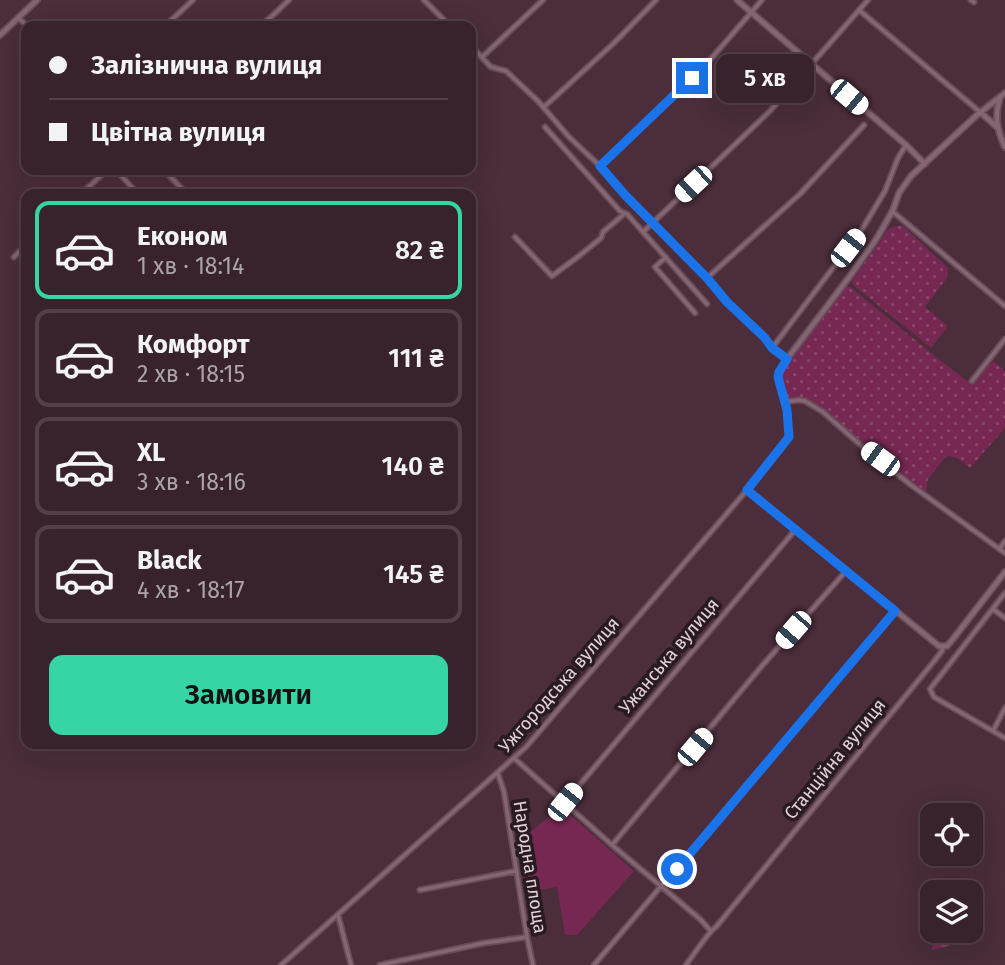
<!DOCTYPE html>
<html lang="uk">
<meta charset="utf-8">
<style>
body{margin:0;font-family:"Fira Sans",sans-serif;background:#432f38;color:#f1f3f6;height:100vh;display:flex;flex-direction:column;font-size:26px;white-space:nowrap}
*{box-sizing:border-box;margin:0}
p{font-size:23px;color:#aba4a9}
.icon{flex:none;width:38px;height:38px;fill:none;stroke:currentColor;stroke-width:2;stroke-linecap:round;stroke-linejoin:round}
.map{position:relative;flex:1;overflow:hidden}
.drawer{position:absolute;left:21px;top:189px;width:455px;height:560px;display:flex;flex-direction:column;background:#38222c;border-radius:14px;box-shadow:0 7px 28px #0002,0 0 0 2px #523f48}
.drawer>*{flex:none}
.guide{position:absolute;left:21px;top:21px;width:455px;height:154px;border-radius:14px;box-shadow:0 7px 28px #0002,0 0 0 2px #523f48;display:grid;align-content:center;height:154px;padding:0 28px;background:#38222c}
.controls{position:absolute;left:920px;top:803px;display:grid;gap:14px}
.controls a{display:grid;place-items:center;width:63px;height:63px;border-radius:14px;background:#38222c;box-shadow:0 7px 28px #0002,0 0 0 2px #523f48;font-size:35px}
.end{position:absolute;width:32px;height:32px;margin:-16px;border:9px solid #1a73e8;background:#fff;box-shadow:0 0 0 4px #fff}
.from{border-radius:50%}
.bubble{position:absolute;height:49px;border-radius:14px;background:#38222c;box-shadow:0 7px 28px #0002,0 0 0 2px #523f48;font-size:23px;font-weight:600;line-height:49px;text-align:center}
.car{position:absolute;width:21px;height:42px;margin:-21px -10px;border-radius:9px;box-shadow:0 0 5px 2px #0007;background:linear-gradient(#fff 24%,#345 0 40%,#fff 0 76%,#345 0 86%,#fff 0)}
.guide b{display:flex;align-items:center;gap:24px;height:66px;font-size:26px}
.guide b+b{border-top:2px solid #523f48}
.guide i{width:18px;height:18px;background:#f1f3f6}
ul{padding:12px 0 0;list-style:none}
li{display:flex;align-items:center;gap:21px;height:98px;margin:0 14px 10px;padding:0 14px;border:4px solid #523f48;border-radius:14px}
li div{flex:1}
li b{display:block;font-size:26px}
li em{font-style:normal;font-weight:600}
li.selected{border-color:#37d4a6}
li>.icon{width:63px;height:63px;stroke-width:1.5}
.action{display:flex;gap:14px;margin-top:auto;padding:14px 28px}
.action a{flex:1;height:80px;border-radius:14px;background:#37d4a6;color:#111;font-size:28px;font-weight:600;line-height:80px;text-align:center}
.map>svg:first-child{display:block}
</style>
<div class="map">
<svg width="1005" height="965" viewBox="0 0 1005 965">
<defs>
<pattern id="grass-dots" width="8" height="8" patternUnits="userSpaceOnUse" patternTransform="scale(1.75)"><rect width="8" height="8" fill="#762852"/><path d="M2 2h.1M6 6h.1" fill="none" stroke="#89466a" stroke-width="1.8" stroke-linecap="round"/></pattern>
<pattern id="cemetery-stones" width="16" height="16" patternUnits="userSpaceOnUse" patternTransform="scale(1.75)"><rect width="16" height="16" fill="#762852"/><path d="M2 7V4a2 2 0 0 1 4 0v3zM10 15v-3a2 2 0 0 1 4 0v3z" fill="#89466a"/></pattern>
</defs>
<rect width="100%" height="100%" fill="#4b2d3b"/>
<path fill="url(#grass-dots)" d="M902,225L948,268L947,278L925,307L948,326L931,348L852,284L853,279L884,236C887,227 893,227 902,225Z
M847,286H849L942,362L973,385L987,367L994,361L1005,371V428L970,468L957,458L948,456L943,460L928,479L926,493L865,446L824,411L799,398H788L783,390L781,374Z"/>
<path fill="url(#cemetery-stones)" d="M936,931H966L967,941L932,950Z"/>
<path fill="#762852" d="M561,807L634,871L577,935H565L557,887L526,892L517,843Z"/>
<g fill="none" stroke-linecap="round" stroke-linejoin="round">
<g stroke="#664d59" stroke-width="7">
<path id="street" d="M424,0L450,26
M971,0L974,2
M859,10L980,112
M18,18L28,26
M165,26L193,0
M260,26C271,18 279,9 289,0
M471,46L491,67L506,71L538,101L569,137L600,166L625,195L707,278L727,302L765,338L772,348L787,359
M482,57L543,0
M544,107L614,43L656,0
M545,127L620,211L627,214L707,304
M600,166L709,61L762,0
M116,170L138,194
M164,170L187,194
M81,194L107,170
M892,211L1005,306
M643,232L770,111L868,0
M515,237L552,276L579,256L601,238L603,232L624,214
M14,257L26,245
M666,257L655,267L695,313
M707,278L800,194L864,125
M772,348L861,231L885,191L898,158L906,145
M972,381L1005,339
M785,402L799,400L805,401L823,412L864,448L911,485L1005,553
M1000,548L1005,541
M1005,593L930,689L934,697L1005,738
M993,609L1005,618
M993,731L1005,708
M515,759L612,845L700,919L710,930
M498,774L504,792L527,937L533,965
M565,802L796,529
M612,845L761,667L846,571
M420,890L516,871
M338,915L351,965
M281,965L526,747L747,490
M380,965L484,943L527,937
M594,965L895,611
M686,965C692,957 709,931 716,927L935,660L942,651L943,647"/>
</g>
<g stroke="#664d59" stroke-width="8">
<path id="secondary" d="M737,0L906,145L925,164
M0,35L37,0
M1005,93L977,115L911,176L899,193L893,210L877,238L850,276L787,359L779,372L778,377L787,410L789,437L747,490L939,646H947L953,639L1005,572
M1000,98C994,116 997,130 1005,147
M980,112L997,127"/>
</g>
<use href="#street" stroke="#866573" stroke-width="3.5"/>
<use href="#secondary" stroke="#866573" stroke-width="4.5"/>
</g>
<g fill="none" stroke-linecap="round" stroke-linejoin="round">
<path stroke="#1a73e8" stroke-width="9" d="M677,869L895,611L747,490L789,437L787,410L778,377L779,372L787,359L772,348L765,338L727,302L707,278L625,195L600,166L692,78"/>
</g>
<g text-anchor="middle" stroke-width="7" stroke-linejoin="round" paint-order="stroke">
<g font-size="18" fill="#e3d0d8" stroke="#281b21">
<text transform="translate(669 656) rotate(-50)" y="6">Ужанська вулиця</text>
<text transform="translate(559 685) rotate(-49)" y="6">Ужгородська вулиця</text>
<text transform="translate(835 759) rotate(-51)" y="6">Станційна вулиця</text>
<text transform="translate(530 867) rotate(81)" y="6">Народна площа</text>
</g>
</g>
</svg>
<div class="controls">
<a><svg class="icon" aria-label="locate" viewBox="0 0 24 24"><circle cx="12" cy="12" r="6"/><path d="M12 2v4M12 18v4M2 12h4M18 12h4"/></svg></a>
<a><svg class="icon" aria-label="layers" viewBox="0 0 24 24"><path d="M12 4l9 5-9 5-9-5zM3 14l9 5 9-5"/></svg></a>
</div>
<i class="end from" style="left:677px;top:869px"></i>
<i class="end" style="left:692px;top:78px"></i>
<div class="bubble" style="left:716px;top:54px;width:98px">5 хв</div>
<i class="car" style="left:849px;top:97px;rotate:130deg"></i>
<i class="car" style="left:693px;top:184px;rotate:227deg"></i>
<i class="car" style="left:848px;top:248px;rotate:38deg"></i>
<i class="car" style="left:880px;top:459px;rotate:306deg"></i>
<i class="car" style="left:793px;top:630px;rotate:221deg"></i>
<i class="car" style="left:695px;top:747px;rotate:40deg"></i>
<i class="car" style="left:565px;top:802px;rotate:39deg"></i>
<div class="guide">
<b><i class="from"></i>Залізнична вулиця</b>
<b><i></i>Цвітна вулиця</b>
</div>
<section class="drawer">
<ul>
<li class="selected"><svg class="icon" aria-label="car" viewBox="0 0 24 24"><path d="M5 17H2v-5l4-1 3-4h7l3 4 3 1v5h-3M9 17h6M6 11h13"/><circle cx="7" cy="17" r="2"/><circle cx="17" cy="17" r="2"/></svg><div><b>Економ</b><p>1 хв · 18:14</p></div><em>82 ₴</em></li>
<li><svg class="icon" aria-label="car" viewBox="0 0 24 24"><path d="M5 17H2v-5l4-1 3-4h7l3 4 3 1v5h-3M9 17h6M6 11h13"/><circle cx="7" cy="17" r="2"/><circle cx="17" cy="17" r="2"/></svg><div><b>Комфорт</b><p>2 хв · 18:15</p></div><em>111 ₴</em></li>
<li><svg class="icon" aria-label="car" viewBox="0 0 24 24"><path d="M5 17H2v-5l4-1 3-4h7l3 4 3 1v5h-3M9 17h6M6 11h13"/><circle cx="7" cy="17" r="2"/><circle cx="17" cy="17" r="2"/></svg><div><b>XL</b><p>3 хв · 18:16</p></div><em>140 ₴</em></li>
<li><svg class="icon" aria-label="car" viewBox="0 0 24 24"><path d="M5 17H2v-5l4-1 3-4h7l3 4 3 1v5h-3M9 17h6M6 11h13"/><circle cx="7" cy="17" r="2"/><circle cx="17" cy="17" r="2"/></svg><div><b>Black</b><p>4 хв · 18:17</p></div><em>145 ₴</em></li>
</ul>
<div class="action"><a>Замовити</a></div>
</section>
</div>
